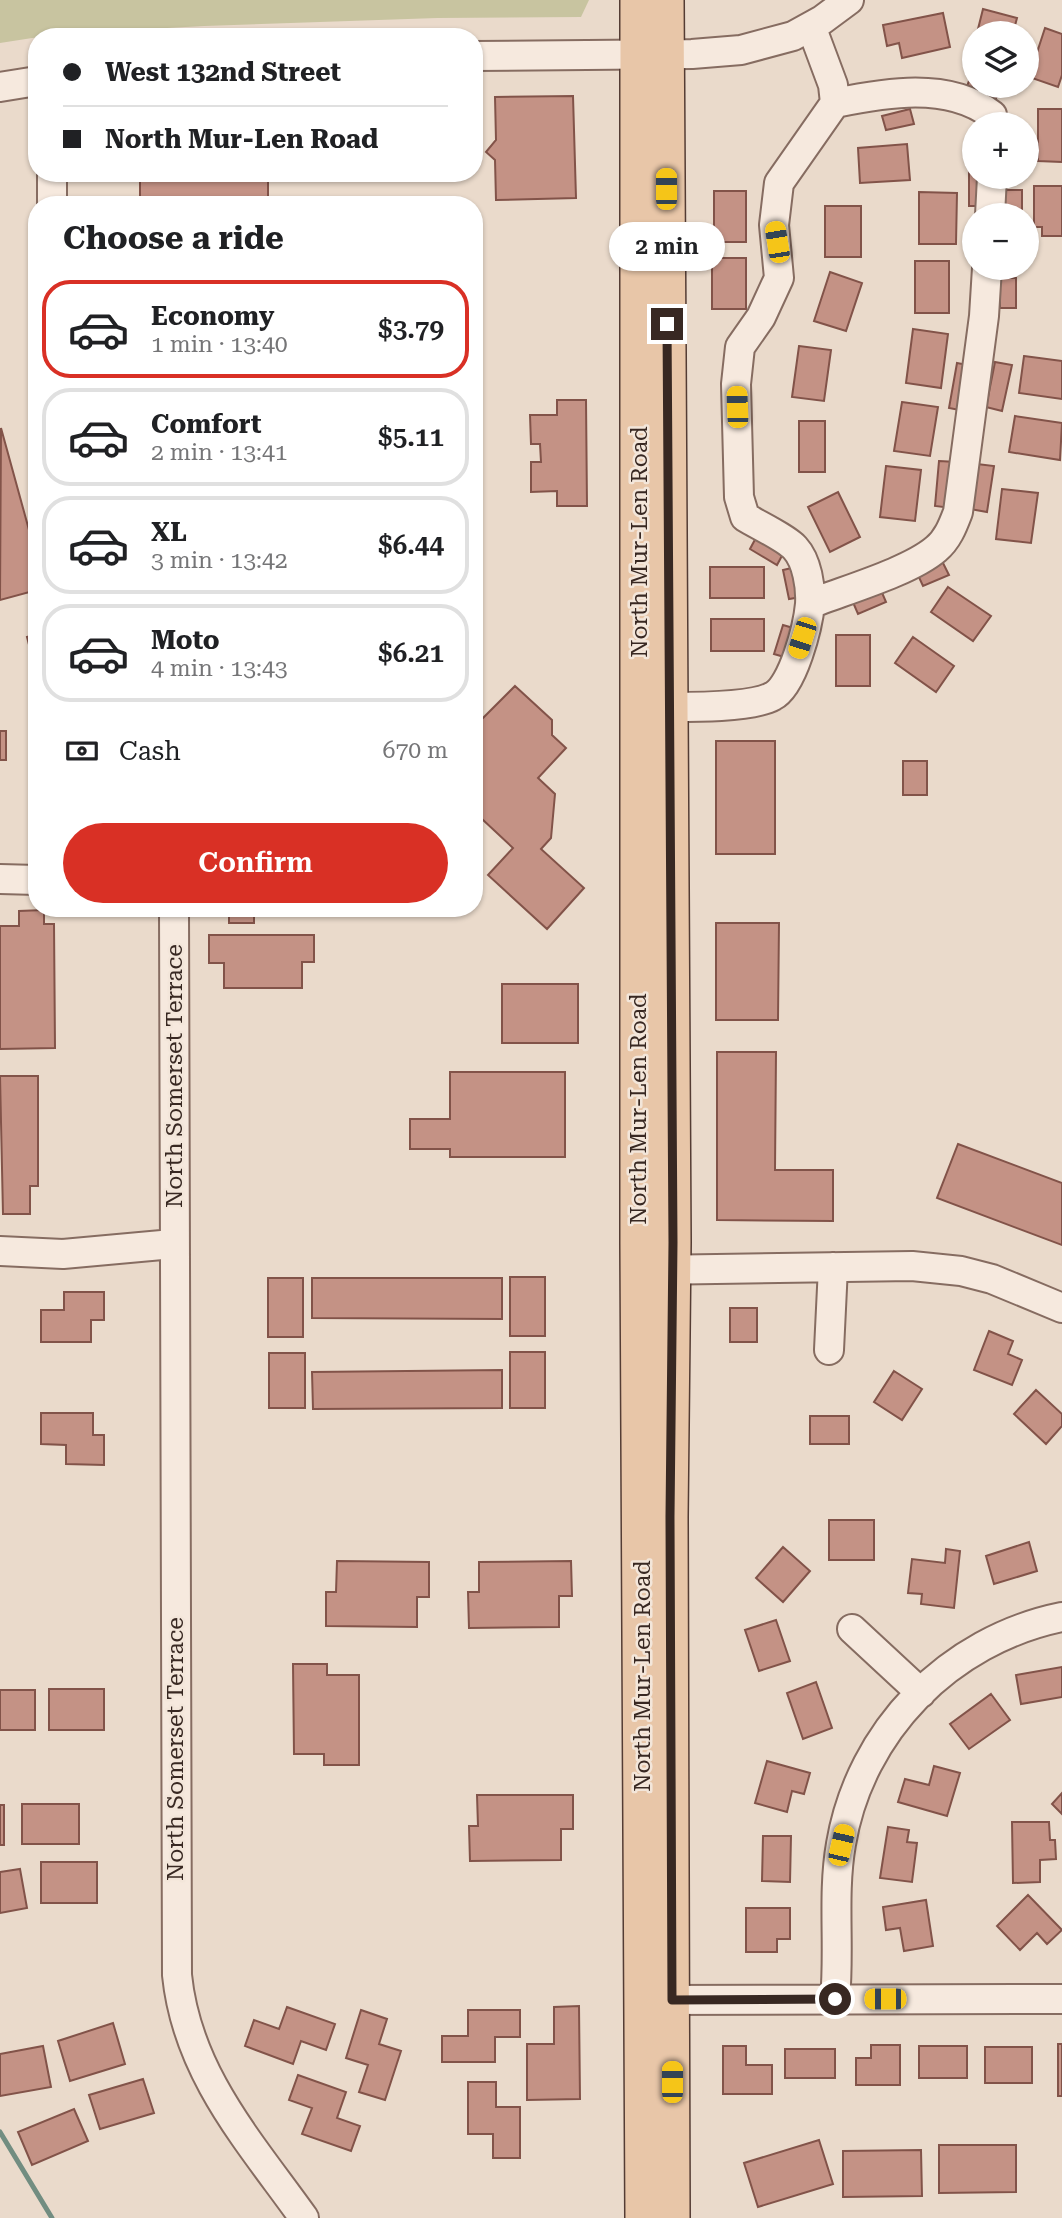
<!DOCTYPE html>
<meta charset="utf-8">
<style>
body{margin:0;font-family:"Roboto Serif",serif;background:#f2f2f2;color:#202124;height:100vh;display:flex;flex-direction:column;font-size:26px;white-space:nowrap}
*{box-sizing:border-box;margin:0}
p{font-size:23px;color:#757577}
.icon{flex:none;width:38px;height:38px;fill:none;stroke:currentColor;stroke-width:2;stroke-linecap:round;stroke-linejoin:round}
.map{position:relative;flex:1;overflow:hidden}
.drawer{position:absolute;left:28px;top:196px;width:455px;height:721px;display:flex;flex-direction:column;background:#fff;border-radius:28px;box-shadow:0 2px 5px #0004}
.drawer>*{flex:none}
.hud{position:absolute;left:28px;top:28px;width:455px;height:154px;border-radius:28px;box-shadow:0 2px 5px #0004;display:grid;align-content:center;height:154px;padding:0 35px;background:#fff}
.controls{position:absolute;left:962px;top:21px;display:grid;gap:14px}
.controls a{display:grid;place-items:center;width:77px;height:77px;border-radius:50%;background:#fff;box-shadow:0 2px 5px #0004;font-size:35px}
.end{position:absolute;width:32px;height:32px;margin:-16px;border:9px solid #382822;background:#fff;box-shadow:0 0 0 4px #fff}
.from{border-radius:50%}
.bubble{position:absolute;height:49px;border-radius:24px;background:#fff;box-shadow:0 2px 5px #0004;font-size:23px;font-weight:600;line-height:49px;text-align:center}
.car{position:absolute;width:21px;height:42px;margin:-21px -10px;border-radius:9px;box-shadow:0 0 5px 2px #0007;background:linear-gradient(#f5c518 24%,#345 0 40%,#f5c518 0 76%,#345 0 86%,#f5c518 0)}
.hud b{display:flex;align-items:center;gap:24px;height:66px;font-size:26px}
.hud b+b{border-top:2px solid #e0e0e0}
.hud i{width:18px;height:18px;background:#202124}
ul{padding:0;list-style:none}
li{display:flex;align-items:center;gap:21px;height:98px;margin:0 14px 10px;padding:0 21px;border:4px solid #e0e0e0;border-radius:28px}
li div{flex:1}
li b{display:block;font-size:26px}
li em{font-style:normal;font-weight:600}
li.on{border-color:#d93025}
li>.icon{width:63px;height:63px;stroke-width:1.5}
h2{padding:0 35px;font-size:32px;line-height:84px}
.pay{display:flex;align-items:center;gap:18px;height:77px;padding:0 35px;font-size:26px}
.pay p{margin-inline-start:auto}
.cta{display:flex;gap:14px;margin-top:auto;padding:14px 35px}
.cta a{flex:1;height:80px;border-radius:42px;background:#d93025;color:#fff;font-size:28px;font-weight:600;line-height:80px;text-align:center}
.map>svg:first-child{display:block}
</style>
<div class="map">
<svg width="1062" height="2218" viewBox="0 0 1062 2218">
<rect width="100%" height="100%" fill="#eadacb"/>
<path fill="#c8c4a0" d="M0,0H589L581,17L437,18L204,26L58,34L0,43Z"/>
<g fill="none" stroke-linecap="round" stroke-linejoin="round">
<path stroke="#728d81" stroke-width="5" d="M0,2132L52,2218"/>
</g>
<path fill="#c49285" stroke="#825349" stroke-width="2" d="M983,9L1017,18L1013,33H977Z
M943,13L950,47L902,58L899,43L887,46L883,25Z
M1045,28L1062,34V75L1058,87L1029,77Z
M972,73L975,86H1001L995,101L966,89Z
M573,96L576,198L496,200L495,160L486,152L496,140L495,97Z
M910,109L914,124L886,130L882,116Z
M1038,109H1062V162L1038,161Z
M907,144L910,180L860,183L858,148Z
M969,160H975V177H986V206H969Z
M140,173H268V205H140Z
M1034,186H1062V236H1042V227H1034Z
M1004,190H1022V215H1004Z
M714,191H746V242H714Z
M919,192L957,193L956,244H919Z
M825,206H861V257H825Z
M712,258H746V309H712Z
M915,261H949V313H915Z
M830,272L862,283L846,331L814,321Z
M1000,278H1016V308H1000Z
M913,329L948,334L941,388L906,383Z
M799,346L831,350L824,401L792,397Z
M1024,356L1062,361V399L1019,393Z
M995,362L1012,365L1002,411L986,407Z
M957,363L973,366L965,411L949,408Z
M557,400H586L587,506H557V491L531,492V462H541L540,444H531L530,415H557Z
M902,402L938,407L930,456L894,451Z
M1015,416L1062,423L1060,460L1009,452Z
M799,421H825V472H799Z
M1,428L37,559V590L0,600Z
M474,442H480L479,521H474Z
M939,461L956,462L951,508L935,506Z
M977,464L994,466L987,512L970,509Z
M886,466L921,470L915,521L880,517Z
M1002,489L1038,493L1031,543L996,539Z
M838,492L860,537L830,552L808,507Z
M758,534L785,550L777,565L750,549Z
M942,561L949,575L923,586L917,573Z
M800,566L807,596L789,599L783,570Z
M710,567H764V598H710Z
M948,587L991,616L973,641L931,612Z
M880,588L886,602L858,614L852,600Z
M711,619H764V651H711Z
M783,625L800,630L791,659L774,654Z
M37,634V676L27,637Z
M836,635H870V686H836Z
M913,637L954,666L936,692L895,663Z
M515,686L552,720V735L566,748L538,778L555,794L551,838L541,849L584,888L547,929L488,875L513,848L482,819H474V727Z
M0,731H6V760H0Z
M716,741H775V854H716Z
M903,761H927V795H903Z
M229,908H281V910H254V923H229Z
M44,910V924H54L55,1048L0,1049V926H19V911Z
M716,923H779L778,1020H716Z
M209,935H314V962H302V988H224V963H209Z
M502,984H578V1043H502Z
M717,1052H776L775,1170H833V1221L717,1220Z
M450,1072H565V1157H450V1149H410V1119H450Z
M0,1076H38V1186H30V1214H3Z
M958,1144L1062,1183V1245L937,1198Z
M510,1277H545V1336H510Z
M268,1278H303V1337H268Z
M312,1278H502V1319L312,1318Z
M64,1292H104V1320H91V1342H41V1310H64Z
M730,1308H757V1342H730Z
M989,1331L1013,1341L1008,1354L1022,1360L1012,1385L974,1370Z
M510,1352H545V1408H510Z
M269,1353H305V1408H269Z
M502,1370V1408L313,1409L312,1372Z
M894,1371L922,1389L902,1420L874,1402Z
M1036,1390L1062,1414V1426L1046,1444L1014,1414Z
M41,1413H93V1435H104V1465L66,1464V1445L41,1444Z
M810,1416H849V1444H810Z
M829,1520H874V1560H829Z
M1029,1542L1037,1571L994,1584L986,1556Z
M783,1547L810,1571L783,1602L756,1578Z
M946,1549L960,1551L954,1608L921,1604L922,1594L908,1593L912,1559L945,1563Z
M337,1561L429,1562V1597H417V1627L326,1626V1592H336Z
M571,1561L572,1596H559V1627L469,1628L468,1592H479V1562Z
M776,1620L790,1661L759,1671L745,1630Z
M293,1664H327V1675H359V1765H324V1754H294Z
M1062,1667V1697L1021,1704L1016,1675Z
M816,1682L832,1728L803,1739L787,1693Z
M49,1689H104V1730H49Z
M0,1690H35V1730H0Z
M991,1694L1010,1720L969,1749L950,1724Z
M767,1761L810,1773L804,1794L792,1791L787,1812L755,1803Z
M934,1766L960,1773L947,1816L898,1802L905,1779L929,1785Z
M1062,1793V1814L1052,1804Z
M477,1795H573V1829H561V1860L470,1861L469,1826H478Z
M22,1804H79V1844H22Z
M0,1805H4V1845H0Z
M1012,1822H1049L1050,1840H1055L1056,1859L1040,1860V1882L1013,1883Z
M888,1827L909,1830L907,1842L917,1843L912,1882L880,1878Z
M763,1836H791L790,1882L762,1881Z
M41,1862H97V1903H41Z
M20,1869L27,1908L0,1913V1872Z
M1028,1895L1062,1930L1047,1944L1037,1933L1020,1950L997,1926Z
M926,1900L933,1946L904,1951L900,1928L886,1930L883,1907Z
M746,1908H790V1939H777V1952H746Z
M579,2006L580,2099L527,2100V2044H554V2007Z
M287,2007L335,2024L326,2050L301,2041L293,2064L245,2046L254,2020L279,2029Z
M361,2010L387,2019L379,2044L401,2051L385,2100L359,2092L368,2065L346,2058Z
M468,2010H520V2037H495V2062H442V2036H468Z
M113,2023L125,2064L70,2081L58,2041Z
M1058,2044H1062V2096H1058Z
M871,2045H900V2085H856V2058H871Z
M43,2046L51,2087L0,2096V2054Z
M723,2046H746V2065H772V2094H723Z
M919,2046H967V2078H919Z
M985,2047H1032V2083H985Z
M785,2049H835V2078H785Z
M298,2075L346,2092L337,2118L360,2126L351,2151L302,2134L312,2108L289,2100Z
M143,2079L154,2113L100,2129L89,2095Z
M468,2082H496V2107H520V2158H493V2134H468Z
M74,2109L88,2141L32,2165L18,2132Z
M819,2140L833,2184L758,2207L744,2163Z
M939,2145H1016V2192L939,2193Z
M921,2150L922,2196L843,2197V2151Z"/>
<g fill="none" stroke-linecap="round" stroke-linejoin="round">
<g stroke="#866c61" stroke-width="32">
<path id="minor" d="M474,56L692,54L741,50L793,36L822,20L849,0
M0,87L37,81
M835,103C884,93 948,81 992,115V124
M52,173V205
M990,215L992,177
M810,604C845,590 909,572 936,549C948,539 953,525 958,512L984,316L987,268
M650,707C678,707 750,709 773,696C793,686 808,626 810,604C811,587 807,561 795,548C786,538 758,525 745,517L739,497L736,384L740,347L761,317L779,278L774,225L779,183L835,103L833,85L811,26
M0,879L37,880
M174,908L177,1975C187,2073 249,2141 304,2218
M0,1251L63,1254L173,1244
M652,1270L912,1266L961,1271L992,1279L1062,1308
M829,1350L833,1267
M852,1629L921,1693
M835,1999C840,1948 832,1895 841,1844C860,1731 949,1640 1062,1617
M652,2000L1062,1999"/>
</g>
<g stroke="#543c34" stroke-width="38">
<path id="major" d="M638,0V1243L643,2218
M666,0L673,1242L670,1517L672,2218"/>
</g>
<use href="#minor" stroke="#f6e9de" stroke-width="28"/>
<use href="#major" stroke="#e8c6a8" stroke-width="35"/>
</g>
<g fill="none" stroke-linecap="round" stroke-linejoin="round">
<path stroke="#382822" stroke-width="9" d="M667,324L673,1242L670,1517L672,2000L835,1999"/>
</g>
<g text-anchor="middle" stroke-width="5" stroke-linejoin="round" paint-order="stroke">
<g font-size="23" fill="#382822" stroke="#f3e6da">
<text transform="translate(639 542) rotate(-90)" y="8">North Mur-Len Road</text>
<text transform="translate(174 1076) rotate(-90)" y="8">North Somerset Terrace</text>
<text transform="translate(638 1109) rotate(-90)" y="8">North Mur-Len Road</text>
<text transform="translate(642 1676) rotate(-90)" y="8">North Mur-Len Road</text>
<text transform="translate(175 1749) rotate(-90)" y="8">North Somerset Terrace</text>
</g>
</g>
</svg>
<div class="controls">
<a><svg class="icon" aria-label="layers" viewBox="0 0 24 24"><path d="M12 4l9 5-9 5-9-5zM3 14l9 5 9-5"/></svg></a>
<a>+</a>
<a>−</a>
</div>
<i class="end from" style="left:835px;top:1999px"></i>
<i class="end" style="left:667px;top:324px"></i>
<div class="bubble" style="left:609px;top:222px;width:116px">2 min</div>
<i class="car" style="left:666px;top:189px;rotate:0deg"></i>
<i class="car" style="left:777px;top:242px;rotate:351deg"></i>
<i class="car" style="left:737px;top:407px;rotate:358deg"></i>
<i class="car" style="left:802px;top:638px;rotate:198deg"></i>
<i class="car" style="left:841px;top:1845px;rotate:13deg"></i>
<i class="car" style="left:885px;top:1999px;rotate:270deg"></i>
<i class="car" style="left:672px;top:2082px;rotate:0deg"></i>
<div class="hud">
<b><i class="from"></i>West 132nd Street</b>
<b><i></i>North Mur-Len Road</b>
</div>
<section class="drawer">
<h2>Choose a ride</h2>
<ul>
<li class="on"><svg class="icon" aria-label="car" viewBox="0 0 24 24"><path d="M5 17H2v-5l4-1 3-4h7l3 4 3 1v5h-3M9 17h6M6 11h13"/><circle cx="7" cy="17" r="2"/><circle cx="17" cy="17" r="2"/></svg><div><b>Economy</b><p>1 min · 13:40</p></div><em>$3.79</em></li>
<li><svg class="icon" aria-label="car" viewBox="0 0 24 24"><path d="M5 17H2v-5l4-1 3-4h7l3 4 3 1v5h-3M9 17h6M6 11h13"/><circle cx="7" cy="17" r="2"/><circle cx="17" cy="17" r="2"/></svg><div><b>Comfort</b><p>2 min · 13:41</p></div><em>$5.11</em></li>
<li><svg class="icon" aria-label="car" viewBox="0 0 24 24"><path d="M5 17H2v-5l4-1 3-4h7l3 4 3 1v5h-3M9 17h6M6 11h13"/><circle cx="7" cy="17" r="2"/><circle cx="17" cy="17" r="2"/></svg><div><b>XL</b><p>3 min · 13:42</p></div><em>$6.44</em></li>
<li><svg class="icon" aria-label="car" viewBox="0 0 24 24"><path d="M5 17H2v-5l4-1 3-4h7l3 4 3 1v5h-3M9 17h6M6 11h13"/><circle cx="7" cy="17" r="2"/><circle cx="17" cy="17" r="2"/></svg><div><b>Moto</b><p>4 min · 13:43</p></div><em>$6.21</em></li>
</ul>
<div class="pay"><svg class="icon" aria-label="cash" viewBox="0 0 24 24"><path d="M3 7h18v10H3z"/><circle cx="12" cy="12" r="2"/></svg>Cash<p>670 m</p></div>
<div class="cta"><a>Confirm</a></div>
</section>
</div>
